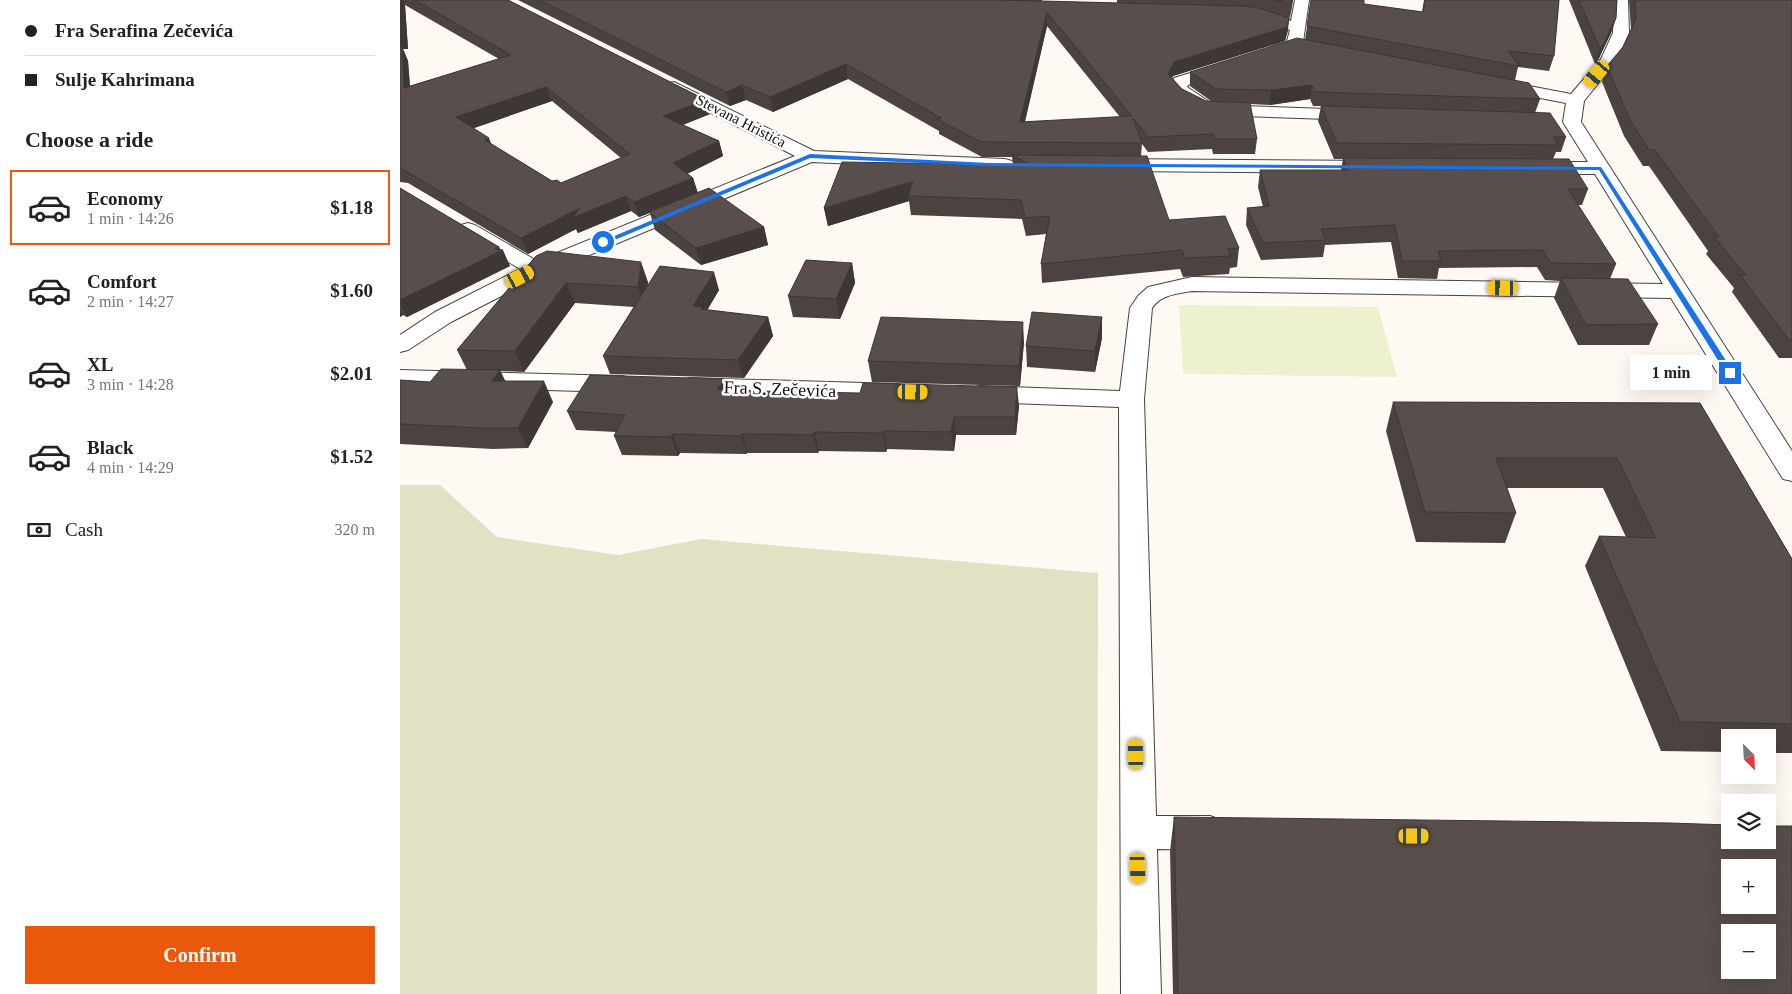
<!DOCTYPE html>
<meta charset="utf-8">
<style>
body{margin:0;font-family:"Times New Roman",serif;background:#f6f6f6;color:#222;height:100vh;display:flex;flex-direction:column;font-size:19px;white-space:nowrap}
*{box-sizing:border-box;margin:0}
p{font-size:16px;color:#767676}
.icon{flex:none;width:28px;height:28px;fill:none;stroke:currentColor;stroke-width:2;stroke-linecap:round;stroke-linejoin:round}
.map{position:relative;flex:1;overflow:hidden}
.side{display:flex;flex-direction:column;background:#fff;width:400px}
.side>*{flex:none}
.top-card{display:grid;align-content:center;height:110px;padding:0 25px;background:#fff}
.needle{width:32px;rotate:156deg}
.buttons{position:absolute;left:1321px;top:729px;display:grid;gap:10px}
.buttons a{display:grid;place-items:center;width:55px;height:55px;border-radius:0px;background:#fff;box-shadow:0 5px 20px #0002;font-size:25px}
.end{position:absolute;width:22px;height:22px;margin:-11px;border:6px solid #1a73e8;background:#fff;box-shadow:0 0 0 2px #fff}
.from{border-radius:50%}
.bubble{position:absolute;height:35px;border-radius:0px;background:#fff;box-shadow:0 5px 20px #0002;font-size:16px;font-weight:700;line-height:35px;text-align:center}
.car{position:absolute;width:15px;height:30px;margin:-15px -8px;border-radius:6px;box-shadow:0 0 4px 1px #0007;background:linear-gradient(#f5c518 24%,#345 0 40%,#f5c518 0 76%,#345 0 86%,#f5c518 0)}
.top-card b{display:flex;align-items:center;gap:18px;height:48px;font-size:19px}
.top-card b+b{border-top:1px solid #e0e0e0}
.top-card i{width:12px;height:12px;background:#222}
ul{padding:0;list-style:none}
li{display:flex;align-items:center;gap:15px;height:75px;margin:0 10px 8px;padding:0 15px;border:2px solid transparent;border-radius:0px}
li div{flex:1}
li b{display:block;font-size:19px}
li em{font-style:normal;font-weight:700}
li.current{border-color:#ea580c}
li>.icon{width:45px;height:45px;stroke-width:1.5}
h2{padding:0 25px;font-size:22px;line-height:60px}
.pay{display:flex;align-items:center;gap:12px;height:55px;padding:0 25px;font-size:19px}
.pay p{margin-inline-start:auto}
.button{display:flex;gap:10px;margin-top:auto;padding:10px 25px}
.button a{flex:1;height:58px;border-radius:0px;background:#ea580c;color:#fff;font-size:20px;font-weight:700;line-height:58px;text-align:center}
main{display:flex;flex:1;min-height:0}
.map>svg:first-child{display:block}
</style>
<main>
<section class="side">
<div class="top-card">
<b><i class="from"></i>Fra Serafina Zečevića</b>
<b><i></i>Sulje Kahrimana</b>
</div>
<h2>Choose a ride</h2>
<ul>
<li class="current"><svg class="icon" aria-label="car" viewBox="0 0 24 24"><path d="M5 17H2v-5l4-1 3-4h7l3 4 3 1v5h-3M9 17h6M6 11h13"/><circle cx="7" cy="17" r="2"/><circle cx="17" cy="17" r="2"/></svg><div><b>Economy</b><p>1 min · 14:26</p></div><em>$1.18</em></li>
<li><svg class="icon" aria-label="car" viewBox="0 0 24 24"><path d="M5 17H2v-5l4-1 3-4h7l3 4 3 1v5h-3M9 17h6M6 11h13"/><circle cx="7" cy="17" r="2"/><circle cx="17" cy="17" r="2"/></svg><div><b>Comfort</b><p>2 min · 14:27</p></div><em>$1.60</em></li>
<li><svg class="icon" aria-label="car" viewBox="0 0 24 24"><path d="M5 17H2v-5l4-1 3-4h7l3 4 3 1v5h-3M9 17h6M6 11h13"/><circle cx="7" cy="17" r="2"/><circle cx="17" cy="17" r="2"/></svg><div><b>XL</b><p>3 min · 14:28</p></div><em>$2.01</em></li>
<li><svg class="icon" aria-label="car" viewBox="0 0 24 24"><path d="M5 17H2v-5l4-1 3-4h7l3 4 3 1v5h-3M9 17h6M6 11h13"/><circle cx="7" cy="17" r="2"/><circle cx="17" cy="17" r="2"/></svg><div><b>Black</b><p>4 min · 14:29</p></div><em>$1.52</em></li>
</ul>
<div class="pay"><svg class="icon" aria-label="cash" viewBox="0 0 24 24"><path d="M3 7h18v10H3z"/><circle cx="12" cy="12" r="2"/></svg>Cash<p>320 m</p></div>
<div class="button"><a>Confirm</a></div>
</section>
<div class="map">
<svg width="1392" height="994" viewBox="0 0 1392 994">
<rect width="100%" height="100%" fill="#fff9f3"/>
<path fill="#e0e2c3" d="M0,485H40L97,537L218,555L301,539L698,573L697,994H0Z"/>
<path fill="#eef1ce" d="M779,305L978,307L997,377L783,374Z"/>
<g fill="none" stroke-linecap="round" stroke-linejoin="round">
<g stroke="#434343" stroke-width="2">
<path id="minor" d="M895,0H909L903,42L930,48L932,51L930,54L924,56L888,48L886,45L890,30L848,17L845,14L848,11L853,9L891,21Z
M1214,0H1228L1229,33L1216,61L1184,101L1181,122L1392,451V481L1383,479L1271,298L792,291C777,294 762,294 752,308L744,399L756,816H810L823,821L828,833L823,845L810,850L757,849L761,994H721L719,407L580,402L571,400L568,394L571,388L580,386L720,391L730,308L738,296L748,287L792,277L1263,284L1195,174H1138L1131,172L1128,168L1131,164L1138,162H1188L1163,122L1166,103L1098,90L1092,89L1090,85L1092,81L1098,80L1171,94L1201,59L1213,33Z
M826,62L832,63L834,67L832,71L788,85L787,87L814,105L956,110L962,111L965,115L962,119L956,120L811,115L791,107L769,89L774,78Z
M274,82L414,151L605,159L612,161L615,165L612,169L605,171L412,162L144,274L51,322L8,350L0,352V335L35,312L120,269L61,233L58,229L61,225L68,223L75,225L137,261L395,156L268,91L265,87L268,83Z
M713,159L980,161L987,163L990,167L987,171L980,173L713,171L706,169L703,165L706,161Z
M0,370L222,376L231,378L234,384L231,390L222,392L0,386Z
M290,378L497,384L506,386L509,392L506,398L497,400L290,394L281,392L278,386L281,380Z"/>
</g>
<use href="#minor" fill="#fff" fill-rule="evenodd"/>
</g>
<path fill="#4c4341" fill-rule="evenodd" d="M0,0H108L306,100L310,114L283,125L319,141L323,156L287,174L293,178L298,193L364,227L368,245L301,265L255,230L250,213L239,217L231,211L178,233L176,229L128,254L8,183L0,182ZM5,5L99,59L10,86L8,61L3,49H8ZM152,101L221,158L161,183L152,181L91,144L73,128Z
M118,0H642V1L717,3V0H893L885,41L773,76L772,78L782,89L806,101H811L790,86V72L905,40L911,0L964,4L1022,12L1024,0H1159L1154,56L1149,71L1118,67L1115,80L1140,99L1135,113L1166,137L1161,152H1156L1153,159L1188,189L1182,205H1178L1216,264L1210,279L1258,324L1249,345H1178L1154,298L1160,281L1145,280L1137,267L1039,268L1037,279L998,278L991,242L925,245L923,257L861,260L846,225L847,208L863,207L858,187L860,170H941L943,159H934L918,121L921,106H913L910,99L870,105L850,104L857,139L855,154H813L812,149L748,152L742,144L741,156L769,220L839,248L837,267L830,268L829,274L783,277L780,269L642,283L641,264L646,234L626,236L622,219L511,215L509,201L428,226L424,208L613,164L612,157H582L539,134V131L448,79L373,112L346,100L330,106ZM647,26L720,117L625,122Z
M1169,0H1217L1216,18L1211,33L1199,58L1195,64Z
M1229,0H1392V358H1379L1332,292L1334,288L1306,254L1308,251L1249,166H1243L1224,136L1202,82L1207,66L1223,47L1231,30Z
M0,188L99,247L110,266L7,317L3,315L0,317Z
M136,256L248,282V285L319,290L307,310L368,317L373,336L344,378L210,374L203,356L234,307L175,303L124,372L100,371L105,381L153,402L128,448L93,449L0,444V380L30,382L67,370L57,350Z
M452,263L455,283L440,319L393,317L388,296Z
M702,317V338L695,372L627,367L626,346Z
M624,342L620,386L472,382L468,361Z
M325,379L328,390L619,406L616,435H556L554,451L487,449L486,452L419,451L418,453H347V454L280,453L278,456L222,455L214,436L216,432L176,430L167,411Z
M993,402L1300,403L1392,559V753H1368V738H1330V752L1261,751L1185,566L1199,536L1226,537L1203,488H1107L1116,513L1105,543L1016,542L986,431Z
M774,817L1392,994H773L770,851Z"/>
<path fill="#3e3735" d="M0,0H3L5,5L8,49H3L8,61L11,103L4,88L0,50Z
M892,0H893L890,19L891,4Z
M647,12V26L621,137L620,122Z
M889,18L888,31L885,41L773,76L767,88L768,74L774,62Z
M1216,18L1211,33L1199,58L1195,64L1200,49Z
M446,64L448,79L373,112L370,97Z
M342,85L346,100L330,106L326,92Z
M912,85L910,99L870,105L871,90Z
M146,87L152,101L63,132L56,117Z
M306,100L310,114L267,131L263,116Z
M89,138L95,154L85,140Z
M319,141L323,156L277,179L273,163Z
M293,178L298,194L239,217L234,202Z
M513,181L508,196L509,201L428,226L424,208Z
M226,196L231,211L178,233L176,229L128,254L121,238L180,208Z
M364,227L368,245L301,265L296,248Z
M99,247L101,251L103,250L110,266L7,317L0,304V300Z
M241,262L248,282L246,308L238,287Z
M452,263L455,283L440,319L436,299Z
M314,272L319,290L305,314L293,306Z
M166,283L175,303L124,372L115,351Z
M0,308L3,315L0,317Z
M368,317L373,336L344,378L338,360Z
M702,317V338L695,372V351Z
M623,322L624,342L620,386L619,366Z
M100,370L110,391L92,381Z
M325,379L330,398L317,389Z
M144,381L153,402L128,448L118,428Z
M617,387L619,406L616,435L615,417Z
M554,417L556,435L554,451L551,432Z
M484,431L487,449L486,452L483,433Z
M414,432L419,451L418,453L413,435Z
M273,434L280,453L278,456L271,437Z
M342,434L347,453V454L341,436Z"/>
<path fill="#584e4c" stroke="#3e3735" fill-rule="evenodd" d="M15,0H108L306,100L263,116L319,141L273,163L293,178L234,202L226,196L172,218L180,208L121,238L0,168V47H2L4,88L111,55ZM146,87L230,154L161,183L157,180L152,181L85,140L89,138L56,117Z
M140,0H600L843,6L859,8L889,18L887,27L774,62L768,74L782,89L806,101L850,103L857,139H814L813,134L748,137L733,118L742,143L588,142H581L537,119L541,118L446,64L370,97L342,85L326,92ZM647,12L732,116L620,122Z
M875,0H892L891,4Z
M911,0H964V4L1023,12L1025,0H1159L1154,56L1108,51L1119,66L907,26Z
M1179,0H1217L1216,18L1204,43L1200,49Z
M1235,0H1392V340H1389L1340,275H1346L1314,237H1319L1255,150H1249L1230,120L1207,66L1223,47L1236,19Z
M0,6L1,35H0Z
M897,38L1129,83L1140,99L915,92L912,85L871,90L816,89L790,72Z
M921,106L1150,113L1166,137H1153L1158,145L937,143Z
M612,155L747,156L769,220L825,216L839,248L828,249L831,256L785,258L782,250L641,264L650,216L625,218L621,200L508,196L513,181L424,208L442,162L631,165Z
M943,158L1169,159L1188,189H1168L1216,264L1151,263L1143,250L1038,251L1041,261H1002L995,225L921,229L926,240L863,243L847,208L869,206L860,170H948Z
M0,188L99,247L95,249L103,250L0,300Z
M309,188L364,227L296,248L249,212Z
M147,251L241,262L238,287L166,283L115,351L57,350L136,256Z
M406,260L452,263L436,299L388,296Z
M260,266L314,272L293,306L303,307L301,309L368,317L338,360L203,356Z
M1161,278L1228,279L1258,324L1186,325Z
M632,312L702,317L695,351L626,346Z
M481,317L623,322L619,366L468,361Z
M41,369L100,370L92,381H144L118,428H82L0,424V380L30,382Z
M190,375L325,379L317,389L359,391L460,393L463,383L617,387L615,417H554L551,432L484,431L483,433L414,432L413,435L342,434L341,436L273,434L271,437L214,436L225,415L167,411Z
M993,402L1300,403L1392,559V724L1280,722L1199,536L1256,538L1217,458H1096L1116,513L1025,512Z
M774,817L1270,823L1330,825V840H1368V826H1392V994H778ZM1330,868H1368V905H1330ZM1330,932H1368V970H1330Z"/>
<path fill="#1a73e8" d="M410,154L589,163L1201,167L1334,373L1330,376L1326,373L1199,170L589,166L410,158L205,244L200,242Z"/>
<g text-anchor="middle" stroke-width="5" stroke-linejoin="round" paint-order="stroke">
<g font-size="15" fill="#101010" stroke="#fff">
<text transform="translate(341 121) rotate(27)" y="5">Stevana Hristića</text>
</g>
<g font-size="18" fill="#101010" stroke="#fff">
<text transform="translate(380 389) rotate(2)" y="6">Fra S. Zečevića</text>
</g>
</g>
</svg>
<div class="buttons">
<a><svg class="needle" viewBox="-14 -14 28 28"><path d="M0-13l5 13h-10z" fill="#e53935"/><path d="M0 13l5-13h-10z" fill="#767676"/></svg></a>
<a><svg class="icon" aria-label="layers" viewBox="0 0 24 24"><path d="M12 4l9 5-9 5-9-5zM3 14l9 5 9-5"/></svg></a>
<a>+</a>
<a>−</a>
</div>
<i class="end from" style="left:203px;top:242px"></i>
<i class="end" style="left:1330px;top:373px"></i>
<div class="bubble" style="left:1230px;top:355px;width:82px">1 min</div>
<i class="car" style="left:1197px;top:74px;rotate:220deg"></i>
<i class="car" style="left:120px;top:277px;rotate:62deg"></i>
<i class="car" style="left:1103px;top:288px;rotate:271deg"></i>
<i class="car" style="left:513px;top:392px;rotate:91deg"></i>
<i class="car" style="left:736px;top:754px;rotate:359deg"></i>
<i class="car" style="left:1014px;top:836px;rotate:90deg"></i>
<i class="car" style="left:738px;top:868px;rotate:178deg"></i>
</div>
</main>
